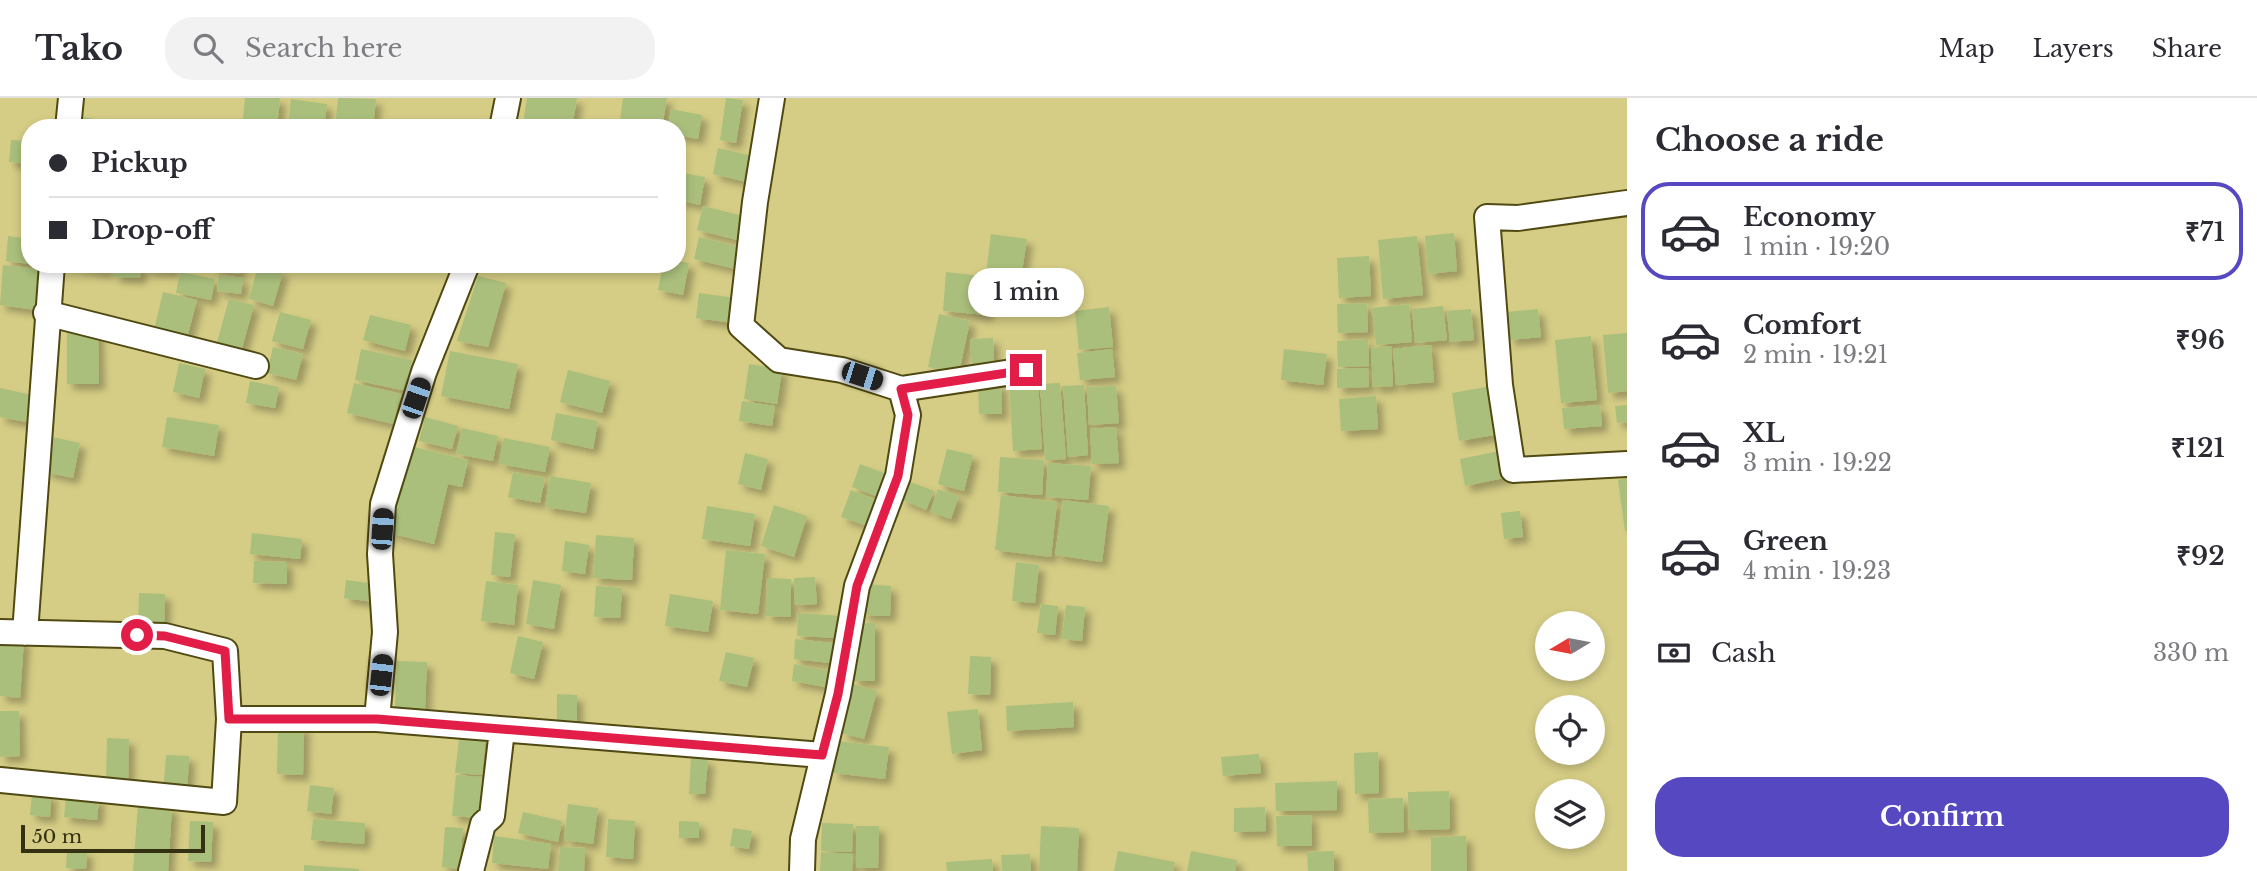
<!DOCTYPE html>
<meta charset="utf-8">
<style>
body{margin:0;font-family:"Libre Baskerville",serif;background:#f2f2f3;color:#2b2b33;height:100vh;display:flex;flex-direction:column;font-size:26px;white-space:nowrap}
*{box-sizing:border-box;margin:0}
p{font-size:23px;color:#7c7c81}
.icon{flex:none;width:38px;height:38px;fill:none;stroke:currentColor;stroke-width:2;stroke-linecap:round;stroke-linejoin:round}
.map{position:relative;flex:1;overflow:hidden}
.panel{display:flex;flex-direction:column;background:#fff;width:630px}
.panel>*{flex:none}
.hud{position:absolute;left:21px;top:21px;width:665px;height:154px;border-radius:28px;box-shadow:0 4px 10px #0003;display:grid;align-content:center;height:154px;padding:0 28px;background:#fff}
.needle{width:46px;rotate:260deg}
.tools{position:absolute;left:1535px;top:513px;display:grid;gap:14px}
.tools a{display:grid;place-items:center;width:70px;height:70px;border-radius:50%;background:#fff;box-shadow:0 4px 10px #0003;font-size:35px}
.scale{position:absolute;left:21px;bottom:18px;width:184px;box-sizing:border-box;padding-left:7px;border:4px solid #343012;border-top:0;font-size:19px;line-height:24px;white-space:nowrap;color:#343012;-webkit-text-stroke:5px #d5cd85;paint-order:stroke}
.end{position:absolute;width:32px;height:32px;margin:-16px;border:9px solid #e11d48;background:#fff;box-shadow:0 0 0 4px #fff}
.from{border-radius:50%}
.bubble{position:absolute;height:49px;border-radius:24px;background:#fff;box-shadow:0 4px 10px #0003;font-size:23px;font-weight:600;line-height:49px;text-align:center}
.car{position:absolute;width:21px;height:42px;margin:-21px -10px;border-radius:9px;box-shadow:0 0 5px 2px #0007;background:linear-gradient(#222 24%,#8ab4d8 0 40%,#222 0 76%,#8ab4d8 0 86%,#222 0)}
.hud b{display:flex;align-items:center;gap:24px;height:66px;font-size:26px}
.hud b+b{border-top:2px solid #e1e1e2}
.hud i{width:18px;height:18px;background:#2b2b33}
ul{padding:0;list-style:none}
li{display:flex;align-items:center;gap:21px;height:98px;margin:0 14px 10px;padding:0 14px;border:4px solid transparent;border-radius:28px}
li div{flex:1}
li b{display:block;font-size:26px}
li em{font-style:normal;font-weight:600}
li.current{border-color:#5648c0}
li>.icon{width:63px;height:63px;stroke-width:1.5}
h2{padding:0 28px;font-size:32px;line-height:84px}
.pay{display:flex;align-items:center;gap:18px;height:77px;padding:0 28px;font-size:26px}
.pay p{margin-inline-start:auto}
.button{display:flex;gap:14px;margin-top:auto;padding:14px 28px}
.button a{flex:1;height:80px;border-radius:28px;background:#5648c0;color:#fff;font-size:28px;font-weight:600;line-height:80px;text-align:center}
header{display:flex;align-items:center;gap:42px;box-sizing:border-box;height:98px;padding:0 35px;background:#fff;border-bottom:2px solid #e1e1e2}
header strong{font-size:33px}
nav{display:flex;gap:38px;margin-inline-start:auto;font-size:24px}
.search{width:490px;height:63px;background:#f2f2f3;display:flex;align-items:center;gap:18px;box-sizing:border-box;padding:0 24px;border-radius:28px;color:#7c7c81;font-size:26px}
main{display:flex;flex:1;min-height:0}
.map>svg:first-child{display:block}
</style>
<header>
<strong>Tako</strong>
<div class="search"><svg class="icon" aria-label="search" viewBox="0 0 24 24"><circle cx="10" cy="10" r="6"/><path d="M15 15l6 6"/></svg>Search here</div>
<nav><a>Map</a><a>Layers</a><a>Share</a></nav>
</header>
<main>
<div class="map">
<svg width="1627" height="773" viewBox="0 0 1627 773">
<defs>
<filter id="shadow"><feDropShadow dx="6" dy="6" stdDeviation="3.5" flood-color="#0004"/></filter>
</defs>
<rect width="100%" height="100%" fill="#d5cd85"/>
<path fill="#aabf7b" filter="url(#shadow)" d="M245,0H280L277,30H242Z
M338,0L376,1L373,30L335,28Z
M527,0H577L572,30L523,26Z
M623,0H667L662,30H619Z
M726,0L743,2L736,45L720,42Z
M291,1L327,6L324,30L288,27Z
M671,11L702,17L698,41L677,37V30H668Z
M78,18L120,25L119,30H76Z
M11,42L30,43V66L9,64Z
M718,50L753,58L747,84L713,76Z
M677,74L705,79L700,107L677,102Z
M703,108L747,119L741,143L697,132Z
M1454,135L1457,173L1428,176L1425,138Z
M991,136L1027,141L1021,180L986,175Z
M8,138L30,141V166L6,163Z
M1417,138L1423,197L1383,201L1378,142Z
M699,139L740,149L735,171L694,161Z
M1369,158L1371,198L1339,200L1337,160Z
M677,163L689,165L683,197L658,192L663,166H677Z
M56,166H108L107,174Z
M114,166H141L140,180L114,179Z
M145,166H175L174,173L144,171Z
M213,166H240L239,176L212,171Z
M3,167L48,172L43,213L0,207Z
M258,168L283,174L273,208L249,201Z
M180,174L215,181L211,202L176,195Z
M946,174L990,179L987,217L943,213Z
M219,177L243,180L241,196L217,193Z
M478,178L506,185L488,249L457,243Z
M163,194L197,202L186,244L153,236Z
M699,195L736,200L733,225L696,220Z
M229,201L254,207L239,261L214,255Z
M1367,205L1368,234L1338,235L1337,206Z
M1409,206L1412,244L1376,247L1372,210Z
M1443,208L1447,242L1415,245L1412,211Z
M1109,209L1113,249L1079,252L1075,213Z
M1471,211L1474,242L1450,244L1447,213Z
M1538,211L1541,239L1509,242L1507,214Z
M280,214L311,222L303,251L272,243Z
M939,216L970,223L959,275L928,269Z
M370,217L411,227L405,253L363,242Z
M67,231H98L99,286H67Z
M1627,235V293L1608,295L1603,237Z
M1591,238L1597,302L1561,305L1555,242Z
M993,240L994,268L972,269L970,241Z
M1368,241L1369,268L1338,269L1337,243Z
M1431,247L1434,284L1396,287L1393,251Z
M1391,248L1393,288L1373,289L1371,250Z
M273,249L303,256L296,282L267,275Z
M361,251L412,262L406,293L355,282Z
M1112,251L1115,279L1080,282L1077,255Z
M1284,251L1327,256L1323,287L1281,282Z
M450,253L518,266L509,311L441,298Z
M179,265L205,271L199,300L173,294Z
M749,266L782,271L777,306L744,301Z
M1368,270L1369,289L1337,290V271Z
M568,272L610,283L602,315L560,304Z
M250,283L279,289L275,310L246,305Z
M1038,283L1042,351L1013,353L1009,284Z
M354,285L401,296L393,326L347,315Z
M978,285H1001L1002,316H979Z
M1060,285L1066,361L1045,362L1040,286Z
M1084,287L1088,357L1068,359L1063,288Z
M1116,288L1119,325L1089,327L1087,289Z
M1492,288L1500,336L1459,343L1452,295Z
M0,290L32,297L26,324L0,319Z
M1376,298L1378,331L1341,333L1339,301Z
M742,303L775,308L772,328L739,323Z
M1600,307L1602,328L1564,331L1562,310Z
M1627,307V324L1617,325L1615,308Z
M556,315L598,323L593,351L551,342Z
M167,319L219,327L214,358L162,349Z
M425,319L458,328L452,351L419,343Z
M1116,329L1119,365L1092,366L1090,331Z
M462,330L498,338L493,363L456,356Z
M52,339L80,345L73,380L45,374Z
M504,340L550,349L545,374L499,366Z
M410,348L468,362L462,389L448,386L434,446L389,435Z
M947,351L973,357L964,393L938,386Z
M1504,352L1509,379L1465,388L1460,361Z
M745,355L768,361L761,392L738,386Z
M1000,359L1044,362L1042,397L998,394Z
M1048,365L1091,368L1088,402L1046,399Z
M860,366L892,378L884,401L852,389Z
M513,374L545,380L540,405L508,399Z
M550,378L591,385L586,415L545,409Z
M1627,380V433H1625L1618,382Z
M908,383L934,393L926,412L900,401Z
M938,391L959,398L951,421L930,414Z
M851,392L883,404L873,430L841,419Z
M1001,397L1057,404L1051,459L995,452Z
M1063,402L1109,408L1102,464L1055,457Z
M774,407L807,418L794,459L761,448Z
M707,408L755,416L750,448L702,441Z
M1520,413L1523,439L1504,441L1501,415Z
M495,434L515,436L510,479L491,477Z
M252,435L302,441L300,461L250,456Z
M596,437L634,440L632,482L593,480Z
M565,443L589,447L585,476L562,473Z
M726,452L765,456L758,516L720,512Z
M254,463L287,464V486L253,485Z
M1016,464L1039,467L1035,505L1012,503Z
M815,479L817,506L795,507L794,480Z
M767,480L791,481V519L766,518Z
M346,482L376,486L374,504L344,500Z
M533,482L561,487L554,531L526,526Z
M486,483L518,487L514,527L481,523Z
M864,486L891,488L890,518L862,517Z
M596,488L622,490L620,520L594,519Z
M139,495L165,496L164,532L138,531Z
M670,496L713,503L708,534L665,528Z
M1041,506L1058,508L1055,537L1037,535Z
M1066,507L1085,509L1082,543L1062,541Z
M798,515L842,518L840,540L797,538Z
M853,525H875V583H853Z
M518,538L543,544L534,581L510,575Z
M0,540L24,541L20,600L0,598Z
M795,541L841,546L839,566L794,561Z
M726,554L754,560L747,589L719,583Z
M970,558L991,559L990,597L968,596Z
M397,563L427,564L425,611L395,610Z
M794,566L839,575L835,591L792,583Z
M853,586L877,593L864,641L841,635Z
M557,596L577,597V634L557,633Z
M1073,604L1074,629L1007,633L1006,608Z
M978,611L982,652L952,656L947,614Z
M0,613H19L20,658L0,659Z
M278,628H304L303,677L277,676Z
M460,633L486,636L482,677L455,675Z
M107,640L129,641L128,690L106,689Z
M836,643L889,649L885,681L833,675Z
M1378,654L1379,695L1355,696L1354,655Z
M1259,656L1261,675L1223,678L1221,659Z
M166,657L189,658L187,697L163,696Z
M691,659L708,661L705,696H689Z
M456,677L482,679L479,720L452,718Z
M1337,683V712L1276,713L1275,685Z
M310,687L334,690L331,716L307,713Z
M1449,693L1450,731L1409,732L1408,694Z
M32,695L51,696L50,719L30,717Z
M66,698L99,700L97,722L64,719Z
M1403,700L1404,734L1369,735L1368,701Z
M138,706L172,709L168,773H133Z
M568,706L598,710L593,746L564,742Z
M1265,709L1266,733L1234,734V710Z
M523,714L562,723L558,744L518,735Z
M1311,717L1312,748H1277L1276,718Z
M313,721L365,725L364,746L311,742Z
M608,721L635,723L633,761L606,759Z
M190,723L213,724L211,764L188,763Z
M679,723L699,724V740H679Z
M822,725L853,726L852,754L821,753Z
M856,728H879L878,770H856Z
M1041,728L1079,730L1077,773H1039Z
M445,729L463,730L459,771L442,769Z
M733,730L752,733L749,751L730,748Z
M494,738L551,746L548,771L492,765Z
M1466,738L1467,773H1431V739Z
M560,749L585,750L584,773H558Z
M67,752L87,753L86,771L66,770Z
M1118,753L1175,764L1173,773H1114Z
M1191,753L1237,762L1235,773H1187Z
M1334,753V773H1308L1307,754Z
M821,754L853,756L852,773H820Z
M1030,756L1031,773H1002L1001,757Z
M992,761L993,773H947L946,764Z
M304,767L359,771V773H304Z"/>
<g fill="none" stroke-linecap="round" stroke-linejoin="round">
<g stroke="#504911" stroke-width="28">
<path id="minor" d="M772,0L755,104L741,228L779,262L842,272L901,291L908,317L898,378L857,488L838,596L803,741L802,773
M68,30L71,0
M502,30L508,0
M1627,105L1518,120L1487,119L1500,287L1513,372L1627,366
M46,215L256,268
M901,291L1026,272
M0,534L165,538L225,553L229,621H377L822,657
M25,535L52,166
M377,621L385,534L380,456L383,406L424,274L467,166
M0,682L224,704L229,621
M471,773L483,726L492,718L502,632"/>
</g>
<use href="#minor" stroke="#fff" stroke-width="24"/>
</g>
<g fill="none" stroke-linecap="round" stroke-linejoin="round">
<path stroke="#e11d48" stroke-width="9" d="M137,537L165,538L225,553L229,621H377L822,657L838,596L857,488L898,378L908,317L901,291L1026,272"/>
</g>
</svg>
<div class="tools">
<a><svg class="needle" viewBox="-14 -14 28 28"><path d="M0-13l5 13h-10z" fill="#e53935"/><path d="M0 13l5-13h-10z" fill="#7c7c81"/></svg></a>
<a><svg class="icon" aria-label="locate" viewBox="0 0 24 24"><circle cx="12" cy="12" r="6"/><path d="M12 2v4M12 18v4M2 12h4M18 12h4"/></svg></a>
<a><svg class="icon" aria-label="layers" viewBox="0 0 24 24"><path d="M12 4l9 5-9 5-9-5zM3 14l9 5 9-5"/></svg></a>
</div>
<div class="scale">50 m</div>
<i class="end from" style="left:137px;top:537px"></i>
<i class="end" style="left:1026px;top:272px"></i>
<div class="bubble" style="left:968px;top:170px;width:116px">1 min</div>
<i class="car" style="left:862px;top:278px;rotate:108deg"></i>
<i class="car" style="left:416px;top:300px;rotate:19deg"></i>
<i class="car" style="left:382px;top:431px;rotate:4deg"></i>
<i class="car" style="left:381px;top:577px;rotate:6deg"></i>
<div class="hud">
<b><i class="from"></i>Pickup</b>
<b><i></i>Drop-off</b>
</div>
</div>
<section class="panel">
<h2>Choose a ride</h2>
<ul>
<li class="current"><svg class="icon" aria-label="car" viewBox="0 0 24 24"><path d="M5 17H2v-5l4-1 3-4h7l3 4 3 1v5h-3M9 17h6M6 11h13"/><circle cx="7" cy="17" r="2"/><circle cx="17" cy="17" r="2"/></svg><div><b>Economy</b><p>1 min · 19:20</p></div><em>₹71</em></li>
<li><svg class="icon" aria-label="car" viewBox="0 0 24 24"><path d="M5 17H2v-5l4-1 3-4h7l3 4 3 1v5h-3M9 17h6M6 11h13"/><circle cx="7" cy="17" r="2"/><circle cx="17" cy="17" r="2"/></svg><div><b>Comfort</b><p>2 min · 19:21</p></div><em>₹96</em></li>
<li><svg class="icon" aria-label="car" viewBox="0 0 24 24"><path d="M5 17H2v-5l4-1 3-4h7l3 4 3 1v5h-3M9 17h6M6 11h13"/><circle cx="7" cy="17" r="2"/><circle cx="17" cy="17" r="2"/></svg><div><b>XL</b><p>3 min · 19:22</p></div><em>₹121</em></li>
<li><svg class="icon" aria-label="car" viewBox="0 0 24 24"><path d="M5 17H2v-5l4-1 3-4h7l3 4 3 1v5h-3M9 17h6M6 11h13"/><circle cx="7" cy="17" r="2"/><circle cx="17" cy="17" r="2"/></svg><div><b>Green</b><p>4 min · 19:23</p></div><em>₹92</em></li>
</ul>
<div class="pay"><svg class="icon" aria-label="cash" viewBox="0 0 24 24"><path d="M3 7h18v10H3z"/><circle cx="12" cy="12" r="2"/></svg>Cash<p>330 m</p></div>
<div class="button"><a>Confirm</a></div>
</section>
</main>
